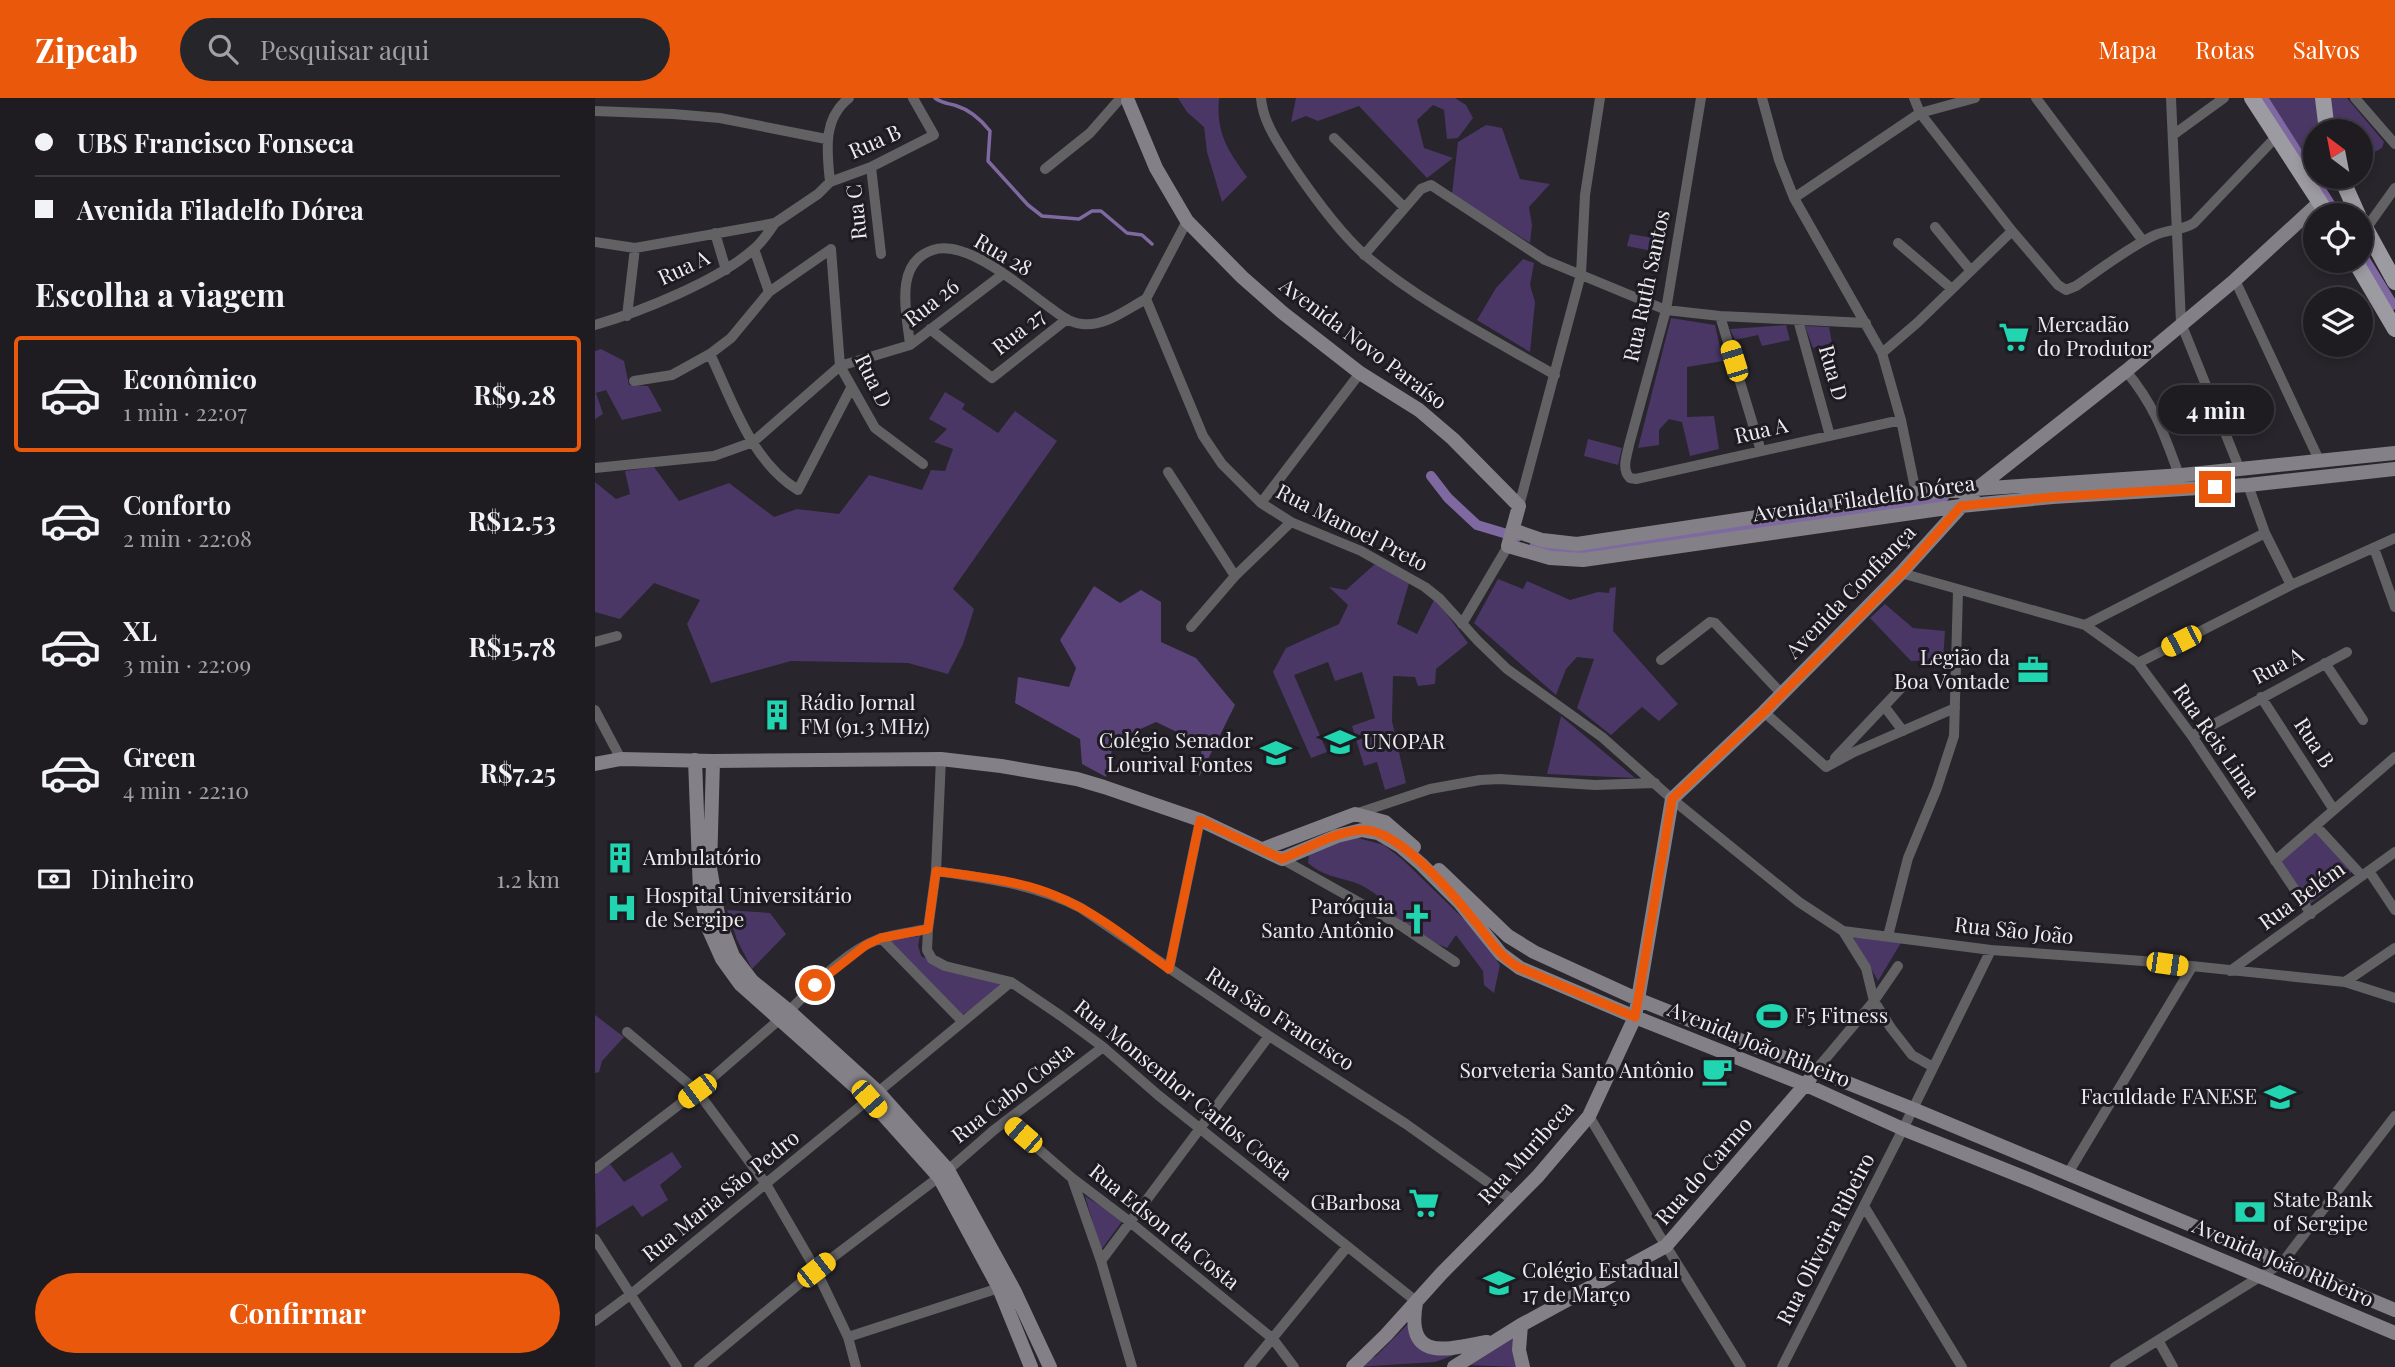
<!DOCTYPE html>
<html lang="pt">
<meta charset="utf-8">
<style>
body{margin:0;font-family:"Playfair Display",serif;background:#26252a;color:#f1f3f6;height:100vh;display:flex;flex-direction:column;font-size:26px;white-space:nowrap}
*{box-sizing:border-box;margin:0}
p{font-size:23px;color:#a1a1a5}
.icon{flex:none;width:38px;height:38px;fill:none;stroke:currentColor;stroke-width:2;stroke-linecap:round;stroke-linejoin:round}
.map{position:relative;flex:1;overflow:hidden}
.drawer{display:flex;flex-direction:column;background:#1e1c21;width:595px}
.drawer>*{flex:none}
.guide{display:grid;align-content:center;height:154px;padding:0 35px;background:#1e1c21}
.needle{width:46px;rotate:328deg}
.fabs{position:absolute;left:1708px;top:21px;display:grid;gap:14px}
.fabs a{display:grid;place-items:center;width:70px;height:70px;border-radius:50%;background:#1e1c21;box-shadow:0 4px 10px #0003,0 0 0 2px #3c3a3f;font-size:35px}
.end{position:absolute;width:32px;height:32px;margin:-16px;border:9px solid #ea580c;background:#fff;box-shadow:0 0 0 4px #fff}
.from{border-radius:50%}
.bubble{position:absolute;height:49px;border-radius:24px;background:#1e1c21;box-shadow:0 4px 10px #0003,0 0 0 2px #3c3a3f;font-size:23px;font-weight:700;line-height:49px;text-align:center}
.car{position:absolute;width:21px;height:42px;margin:-21px -10px;border-radius:9px;box-shadow:0 0 5px 2px #0007;background:linear-gradient(#f5c518 24%,#345 0 40%,#f5c518 0 76%,#345 0 86%,#f5c518 0)}
.guide b{display:flex;align-items:center;gap:24px;height:66px;font-size:26px}
.guide b+b{border-top:2px solid #3c3a3f}
.guide i{width:18px;height:18px;background:#f1f3f6}
ul{padding:0;list-style:none}
li{display:flex;align-items:center;gap:21px;height:116px;margin:0 14px 10px;padding:0 21px;border:4px solid transparent;border-radius:7px}
li div{flex:1}
li b{display:block;font-size:26px}
li em{font-style:normal;font-weight:700}
li.current{border-color:#ea580c}
li>.icon{width:63px;height:63px;stroke-width:1.5}
h2{padding:0 35px;font-size:32px;line-height:84px}
.pay{display:flex;align-items:center;gap:18px;height:77px;padding:0 35px;font-size:26px}
.pay p{margin-inline-start:auto}
.primary-button{display:flex;gap:14px;margin-top:auto;padding:14px 35px}
.primary-button a{flex:1;height:80px;border-radius:42px;background:#ea580c;color:#fff;font-size:28px;font-weight:700;line-height:80px;text-align:center}
header{display:flex;align-items:center;gap:42px;box-sizing:border-box;height:98px;padding:0 35px;background:#ea580c;color:#fff}
header strong{font-size:33px}
nav{display:flex;gap:38px;margin-inline-start:auto;font-size:24px}
.search{width:490px;height:63px;background:#26252a;display:flex;align-items:center;gap:18px;box-sizing:border-box;padding:0 24px;border-radius:38px;color:#a1a1a5;font-size:26px}
main{display:flex;flex:1;min-height:0}
.map>svg:first-child{display:block}
</style>
<header>
<strong>Zipcab</strong>
<div class="search"><svg class="icon" aria-label="search" viewBox="0 0 24 24"><circle cx="10" cy="10" r="6"/><path d="M15 15l6 6"/></svg>Pesquisar aqui</div>
<nav><a>Mapa</a><a>Rotas</a><a>Salvos</a></nav>
</header>
<main>
<section class="drawer">
<div class="guide">
<b><i class="from"></i>UBS Francisco Fonseca</b>
<b><i></i>Avenida Filadelfo Dórea</b>
</div>
<h2>Escolha a viagem</h2>
<ul>
<li class="current"><svg class="icon" aria-label="car" viewBox="0 0 24 24"><path d="M5 17H2v-5l4-1 3-4h7l3 4 3 1v5h-3M9 17h6M6 11h13"/><circle cx="7" cy="17" r="2"/><circle cx="17" cy="17" r="2"/></svg><div><b>Econômico</b><p>1 min · 22:07</p></div><em>R$9.28</em></li>
<li><svg class="icon" aria-label="car" viewBox="0 0 24 24"><path d="M5 17H2v-5l4-1 3-4h7l3 4 3 1v5h-3M9 17h6M6 11h13"/><circle cx="7" cy="17" r="2"/><circle cx="17" cy="17" r="2"/></svg><div><b>Conforto</b><p>2 min · 22:08</p></div><em>R$12.53</em></li>
<li><svg class="icon" aria-label="car" viewBox="0 0 24 24"><path d="M5 17H2v-5l4-1 3-4h7l3 4 3 1v5h-3M9 17h6M6 11h13"/><circle cx="7" cy="17" r="2"/><circle cx="17" cy="17" r="2"/></svg><div><b>XL</b><p>3 min · 22:09</p></div><em>R$15.78</em></li>
<li><svg class="icon" aria-label="car" viewBox="0 0 24 24"><path d="M5 17H2v-5l4-1 3-4h7l3 4 3 1v5h-3M9 17h6M6 11h13"/><circle cx="7" cy="17" r="2"/><circle cx="17" cy="17" r="2"/></svg><div><b>Green</b><p>4 min · 22:10</p></div><em>R$7.25</em></li>
</ul>
<div class="pay"><svg class="icon" aria-label="cash" viewBox="0 0 24 24"><path d="M3 7h18v10H3z"/><circle cx="12" cy="12" r="2"/></svg>Dinheiro<p>1.2 km</p></div>
<div class="primary-button"><a>Confirmar</a></div>
</section>
<div class="map">
<svg width="1800" height="1269" viewBox="0 0 1800 1269">
<rect width="100%" height="100%" fill="#28252c"/>
<path fill="#4a3766" d="M583,0H624C621,35 632,51 652,79L627,104L612,54L609,29L592,14Z
M701,0H860L871,7L878,20L863,40L852,41L849,12L838,7L822,22L829,50L858,60L832,80L764,8L723,23L711,18L696,24Z
M1668,0H1752L1789,44L1787,50L1766,61V33H1720V78Z
M891,27L907,30L925,81L955,86L934,109L937,127L935,145L857,96L863,44Z
M1035,136L1070,142L1067,155L1032,148Z
M928,161L939,165L935,187L940,204L935,254L882,222L901,190Z
M1076,220L1120,227L1128,263L1092,269V319L1119,318L1124,351L1095,358L1087,324L1074,321L1064,332V347L1043,350Z
M1191,227L1195,242L1167,248L1163,237L1140,242L1135,231Z
M1210,228L1234,229L1237,245L1218,250Z
M6,251L29,263L34,287L53,288L67,313L27,322L11,292L1,295L8,316L0,321V253Z
M350,294L370,306L367,311L403,335L420,313L462,343L358,491L379,511L368,546L353,576L313,565L196,563L116,585L92,526L105,502L59,485L25,521L0,514V384L21,401L35,396L30,373L59,369L84,403L134,385L179,419L202,411L244,416L274,377L327,392L336,372L350,373L358,351L339,344L352,331L334,321Z
M993,341L1027,350L1023,367L989,358Z
M780,466L814,485L802,526L822,536L840,500L873,545L841,571L840,586L823,588L820,579L798,578L797,623L811,685L790,692L782,664L769,668L757,628L780,620L767,574L740,583L733,564L699,577L732,654L716,660L678,574L691,550L744,526L753,507L734,489L751,492Z
M903,481L928,491L932,483L975,502L1003,494L1014,495L1015,490L1021,489L1018,533L1083,606L1064,623L1047,609L1016,637L982,610L999,561L982,559L971,571L961,597L879,525Z
M1290,506L1318,530L1350,533L1348,562L1316,563L1275,520Z
M966,618L1040,680L952,676Z
M1725,728L1759,772L1714,807L1681,763Z
M763,740L789,747L808,762L881,833L905,867L899,895L889,887L888,873L861,837L852,850L833,842L794,815L791,804C782,797 772,789 761,785C744,779 727,778 713,765L714,757L743,743Z
M132,812L175,815L191,836L157,871L142,842Z
M325,838L323,847L326,858L357,874L410,887L363,920L289,843Z
M1258,839L1307,843L1283,883Z
M0,917L29,939L7,963L4,974L0,975Z
M77,1054L87,1069L65,1087L73,1102L47,1119L38,1107L1,1130L0,1077L15,1066L29,1084Z
M490,1098L528,1122L506,1152Z
M815,1224L817,1235L858,1254L859,1257L840,1264L761,1269L781,1258Z
M921,1237L917,1253L921,1269L871,1267Z"/>
<path fill="#594278" d="M499,488L525,505L546,492L566,504V544L601,560L640,607L604,679L607,646L561,624L519,643L511,679L487,666L485,641L420,605L423,579L474,589L481,570L465,542Z"/>
<g fill="none" stroke-linecap="round" stroke-linejoin="round">
<path stroke="#7f69a1" stroke-width="3.5" d="M340,0C348,6 354,5 362,8C375,12 387,23 395,33L393,63L433,107L447,118L484,121L497,113H506L532,135L547,137L557,146"/>
<path stroke="#7f69a1" stroke-width="10" d="M1668,0L1742,117
M1766,155L1798,207
M836,378L853,400L882,427L922,439
M940,447L977,456L1349,399"/>
<path stroke="#626164" stroke-width="10" d="M666,0C668,25 684,46 697,67C716,95 746,136 771,158C828,206 896,240 960,277
M1106,0L1071,212L1034,347C1032,358 1026,371 1035,380L1041,381L1306,322
M1167,0L1184,62L1199,100L1287,255L1306,322L1321,395
M1319,0L1325,15L1417,133L1463,187L1471,192L1481,188C1506,171 1531,151 1558,138C1572,131 1587,133 1599,125L1681,39
M1441,0L1548,143
M1576,0L1586,225L1645,372
M1760,0L1800,46
M0,13L78,16L125,20L231,41
M1578,37L1629,0
M739,40L809,109
M276,69L286,156
M450,71L495,35L523,3
M235,84L276,69L339,37L318,0
M1199,100L1325,15L1380,0
M592,123L551,201L608,338L627,366L666,405L696,424L766,453L830,489L845,501L883,543L912,571L1007,639L1077,701L1204,804L1248,833L1396,852L1548,863L1750,884L1800,900
M1340,129L1376,173
M1770,132L1800,90
M120,135L131,172
M0,144L40,150L180,125L223,96L235,84C232,54 227,21 254,0
M1303,145L1357,191
M159,151L174,194
M236,151L245,268L280,330L328,366
M769,157L826,91L836,87L950,162L1071,212L1125,218L1271,225
M1640,182L1725,364
M32,218L40,150
M1125,218L1166,353
M1203,222L1235,338
M0,227C45,214 125,182 160,150C168,143 174,134 180,125
M335,231L397,280L472,221
M315,247C312,216 298,165 338,152C371,141 424,187 450,206C461,214 473,225 487,226C510,229 532,211 551,201
M1287,255L1322,225L1417,133
M115,256C138,304 156,363 203,392L256,290
M1531,273C1560,308 1569,336 1584,377
M39,283L77,277L115,256L136,240L174,194L236,151
M0,370L119,358L158,344L245,268L315,247L408,176
M573,374L640,478
M1653,387L1670,435L1696,487
M666,405L765,275
M924,408L986,176L990,97L1005,0
M1779,450L1800,509
M1306,475L1490,527L1543,565L1597,638L1716,816
M867,526L913,448
M1490,527L1670,435
M596,529L640,478L696,424
M0,544L22,538
M1066,562L1115,524L1120,525L1186,595
M1543,565L1696,487L1800,440
M1730,565L1768,622
M1666,599L1739,712
M1289,608L1308,633
M0,612L26,661
M1169,614L1231,669L1257,655L1360,610
M1597,638L1752,554
M1240,660L1309,587
M346,661L341,773L333,831L332,852L337,861L350,868L416,884L466,918L508,949L563,997L822,1204
M760,716L835,691L885,682L905,681L1000,687L1060,685
M1721,728L1767,778
M687,761L808,829L860,864
M1680,763L1800,659
M341,773C391,780 440,786 486,810L674,938L811,1026L919,1103
M1774,773L1800,812
M1248,833L1271,870L1279,903L1296,930L1317,957L1338,969
M1293,838L1313,760L1342,690L1359,638L1363,493
M286,840L367,923
M574,871L605,722
M1635,873L1800,754
M1750,884L1800,850
M194,913C220,887 249,854 284,841C299,836 317,834 333,831
M32,934L102,993L171,1086L221,1172L253,1239L261,1269
M1221,972L1279,903L1303,868
M283,994L416,884
M994,1018L1063,1135L1146,1269
M411,1023L477,1080L535,1124L678,1241L699,1269
M0,1071L102,993L185,921
M353,1072L399,1032L508,949
M1472,1077L1597,869
M478,1083L506,1163L537,1269
M1269,1108L1367,1269
M0,1141L82,1269
M506,1163L674,938
M0,1223L35,1197L274,1001
M253,1239L404,1190
M1563,1242L1578,1269
M104,1269L221,1172L344,1079
M654,1269L752,1149
M1187,1269L1308,1031L1396,852
M1520,1269L1687,1165L1800,1018"/>
<path stroke="#838187" stroke-width="14" d="M533,3L561,70L592,123L647,179L688,215L765,275L824,312L858,341L924,408L913,448L955,460L988,462L1366,408L1458,399L1653,387L1800,371
M918,432L947,442L982,446L1321,395L1587,377L1800,355
M100,662L105,794L114,832L127,861L145,886L274,1001L344,1079L404,1190L436,1269
M118,663L115,770L124,822L138,858L157,883L194,913L283,994L353,1072L419,1192L455,1269
M0,666L26,661L118,663L346,661L406,668L482,681L509,689L605,722L687,761L742,738L767,732L783,735L805,748L826,766L865,805L906,856L925,870L1040,919L1211,987L1308,1031L1438,1083L1800,1235
M668,751L760,716L790,724L819,749
M844,772L913,838L939,854L1042,901L1318,1011L1800,1212
M821,1205C810,1265 853,1251 892,1244
M926,1227L924,1252L928,1269
M758,1269L791,1237L846,1176L943,1078L994,1018L1040,919L1077,701L1169,614L1306,475L1384,389L1531,273L1640,182L1725,104
M859,1269L926,1227L1071,1148L1215,981"/>
<path stroke="#9d9ba2" stroke-width="16" d="M1657,0L1733,117
M1728,0L1732,33
M1746,79L1763,117
M1766,122L1800,184
M1760,163L1800,231"/>
</g>
<g fill="none" stroke-linecap="round" stroke-linejoin="round">
<path stroke="#ea580c" stroke-width="9" d="M220,887L271,847L286,840L333,831L341,773C381,779 424,782 461,798C503,815 538,845 574,871L605,722L687,761C712,751 741,733 768,732C803,731 857,795 878,821C893,839 904,859 925,870L1040,919L1077,701L1169,614L1307,475L1366,408L1458,399L1620,389"/>
</g>
<defs>
<g id="supermarket-bare" transform="scale(2.415)"><path d="M-6-5.5h2.5l.6 2H6L4.5 2H-2.5L-4.4-4H-6ZM-1.5 3.2a1.3 1.3 0 1 0 .1 0ZM3 3.2a1.3 1.3 0 1 0 .1 0Z" fill="#20d5b0" stroke="#1e1c22" stroke-width="2.5" paint-order="stroke"/></g>
<g id="office-bare" transform="scale(2.415)"><path d="M-6-3h4V-5.5h4V-3h4V5H-6ZM-1-4.5V-3h2v-1.5ZM-6 0V1H6V0Z" fill="#20d5b0" stroke="#1e1c22" stroke-width="2.5" paint-order="stroke"/></g>
<g id="building-bare" transform="scale(2.415)"><path d="M-4-6H4V6H1V3H-1V6H-4ZM-2.5-4.3h1.7v1.8h-1.7ZM.8-4.3h1.7v1.8H.8ZM-2.5-1h1.7V.8h-1.7ZM.8-1h1.7V.8H.8Z" fill="#20d5b0" stroke="#1e1c22" stroke-width="2.5" paint-order="stroke"/></g>
<g id="university-bare" transform="scale(2.415)"><path d="M0-5L7-2L0 1L-7-2ZM-4 1L0 2.5L4 1V4Q0 6-4 4Z" fill="#20d5b0" stroke="#1e1c22" stroke-width="2.5" paint-order="stroke"/></g>
<g id="school-bare" transform="scale(2.415)"><path d="M0-5L7-2L0 1L-7-2ZM-4 1L0 2.5L4 1V4Q0 6-4 4Z" fill="#20d5b0" stroke="#1e1c22" stroke-width="2.5" paint-order="stroke"/></g>
<g id="hospital-bare" transform="scale(2.415)"><path d="M-5-5h3v3.5h4V-5h3V5h-3V1.5h-4V5h-3Z" fill="#20d5b0" stroke="#1e1c22" stroke-width="2.5" paint-order="stroke"/></g>
<g id="church-bare" transform="scale(2.415)"><path d="M-1.2-6h2.4v3.5h3.3v2.4h-3.3V6h-2.4V-.1h-3.3v-2.4h3.3Z" fill="#20d5b0" stroke="#1e1c22" stroke-width="2.5" paint-order="stroke"/></g>
<g id="stadium-bare" transform="scale(2.415)"><path d="M0-5a6.5 5 0 1 0 0 10a6.5 5 0 1 0 0-10ZM-3.5-1.8h7v3.6h-7Z" fill="#20d5b0" stroke="#1e1c22" stroke-width="2.5" paint-order="stroke"/></g>
<g id="cafe-bare" transform="scale(2.415)"><path d="M-5.5-4.5H6V0H3Q3 3.5 0 3.5H-2.5Q-5.5 3.5-5.5 0ZM3-3.2v2h1.7v-2ZM-6 4.5H4V6H-6Z" fill="#20d5b0" stroke="#1e1c22" stroke-width="2.5" paint-order="stroke"/></g>
<g id="bank-bare" transform="scale(2.415)"><path d="M-6-4H6V4H-6ZM0-2.3a2.3 2.3 0 1 0 0 4.6a2.3 2.3 0 1 0 0-4.6Z" fill="#20d5b0" stroke="#1e1c22" stroke-width="2.5" paint-order="stroke"/></g>
</defs>
<g fill-rule="evenodd">
<use href="#supermarket-bare" x="1419" y="239"/>
<use href="#office-bare" x="1438" y="572"/>
<use href="#building-bare" x="182" y="617"/>
<use href="#university-bare" x="745" y="644"/>
<use href="#school-bare" x="681" y="655"/>
<use href="#building-bare" x="25" y="760"/>
<use href="#hospital-bare" x="27" y="810"/>
<use href="#church-bare" x="822" y="821"/>
<use href="#stadium-bare" x="1177" y="918"/>
<use href="#cafe-bare" x="1122" y="973"/>
<use href="#university-bare" x="1685" y="999"/>
<use href="#supermarket-bare" x="829" y="1105"/>
<use href="#bank-bare" x="1655" y="1114"/>
<use href="#school-bare" x="904" y="1185"/>
</g>
<g text-anchor="middle" stroke-width="6" stroke-linejoin="round" paint-order="stroke">
<g font-size="21" fill="#eeecf1" stroke="#1e1c22">
<text transform="translate(280 44) rotate(-24)" y="7">Rua B</text>
<text transform="translate(262 114) rotate(-96)" y="7">Rua C</text>
<text transform="translate(408 157) rotate(30)" y="7">Rua 28</text>
<text transform="translate(89 170) rotate(-25)" y="7">Rua A</text>
<text transform="translate(1052 188) rotate(-78)" y="7">Rua Ruth Santos</text>
<text transform="translate(337 205) rotate(-38)" y="7">Rua 26</text>
<text transform="translate(424 234) rotate(-38)" y="7">Rua 27</text>
<text transform="translate(768 246) rotate(37)" y="7">Avenida Novo Paraíso</text>
<text transform="translate(1238 275) rotate(74)" y="7">Rua D</text>
<text transform="translate(278 283) rotate(64)" y="7">Rua D</text>
<text transform="translate(1166 333) rotate(-13)" y="7">Rua A</text>
<text transform="translate(1269 401) rotate(-8)" y="7">Avenida Filadelfo Dórea</text>
<text transform="translate(757 430) rotate(27)" y="7">Rua Manoel Preto</text>
<text transform="translate(1256 494) rotate(-46)" y="7">Avenida Confiança</text>
<text transform="translate(1683 568) rotate(-28)" y="7">Rua A</text>
<text transform="translate(1621 643) rotate(55)" y="7">Rua Reis Lima</text>
<text transform="translate(1719 645) rotate(57)" y="7">Rua B</text>
<text transform="translate(1707 798) rotate(-36)" y="7">Rua Belém</text>
<text transform="translate(1419 833) rotate(6)" y="7">Rua São João</text>
<text transform="translate(685 921) rotate(33)" y="7">Rua São Francisco</text>
<text transform="translate(1164 947) rotate(22)" y="7">Avenida João Ribeiro</text>
<text transform="translate(588 992) rotate(39)" y="7">Rua Monsenhor Carlos Costa</text>
<text transform="translate(418 995) rotate(-38)" y="7">Rua Cabo Costa</text>
<text transform="translate(931 1055) rotate(-48)" y="7">Rua Muribeca</text>
<text transform="translate(1109 1073) rotate(-49)" y="7">Rua do Carmo</text>
<text transform="translate(126 1098) rotate(-39)" y="7">Rua Maria São Pedro</text>
<text transform="translate(569 1129) rotate(39)" y="7">Rua Edson da Costa</text>
<text transform="translate(1231 1141) rotate(-63)" y="7">Rua Oliveira Ribeiro</text>
<text transform="translate(1688 1165) rotate(23)" y="7">Avenida João Ribeiro</text>
</g>
<g font-size="21" fill="#eeecf1" stroke="#1e1c22" text-anchor="start">
<text x="1442" y="234">Mercadão<tspan x="1442" dy="24">do Produtor</tspan></text>
<text x="1415" y="567" text-anchor="end">Legião da<tspan x="1415" dy="24">Boa Vontade</tspan></text>
<text x="205" y="612">Rádio Jornal<tspan x="205" dy="24">FM (91.3 MHz)</tspan></text>
<text x="658" y="650" text-anchor="end">Colégio Senador<tspan x="658" dy="24">Lourival Fontes</tspan></text>
<text x="768" y="651">UNOPAR</text>
<text x="48" y="767">Ambulatório</text>
<text x="50" y="805">Hospital Universitário<tspan x="50" dy="24">de Sergipe</tspan></text>
<text x="799" y="816" text-anchor="end">Paróquia<tspan x="799" dy="24">Santo Antônio</tspan></text>
<text x="1200" y="925">F5 Fitness</text>
<text x="1099" y="980" text-anchor="end">Sorveteria Santo Antônio</text>
<text x="1662" y="1006" text-anchor="end">Faculdade FANESE</text>
<text x="1678" y="1109">State Bank<tspan x="1678" dy="24">of Sergipe</tspan></text>
<text x="806" y="1112" text-anchor="end">GBarbosa</text>
<text x="927" y="1180">Colégio Estadual<tspan x="927" dy="24">17 de Março</tspan></text>
</g>
</g>
</svg>
<div class="fabs">
<a><svg class="needle" viewBox="-14 -14 28 28"><path d="M0-13l5 13h-10z" fill="#e53935"/><path d="M0 13l5-13h-10z" fill="#a1a1a5"/></svg></a>
<a><svg class="icon" aria-label="locate" viewBox="0 0 24 24"><circle cx="12" cy="12" r="6"/><path d="M12 2v4M12 18v4M2 12h4M18 12h4"/></svg></a>
<a><svg class="icon" aria-label="layers" viewBox="0 0 24 24"><path d="M12 4l9 5-9 5-9-5zM3 14l9 5 9-5"/></svg></a>
</div>
<i class="end from" style="left:220px;top:887px"></i>
<i class="end" style="left:1620px;top:389px"></i>
<div class="bubble" style="left:1563px;top:287px;width:116px">4 min</div>
<i class="car" style="left:1139px;top:263px;rotate:343deg"></i>
<i class="car" style="left:1586px;top:543px;rotate:243deg"></i>
<i class="car" style="left:1572px;top:866px;rotate:98deg"></i>
<i class="car" style="left:102px;top:993px;rotate:233deg"></i>
<i class="car" style="left:274px;top:1001px;rotate:139deg"></i>
<i class="car" style="left:428px;top:1037px;rotate:311deg"></i>
<i class="car" style="left:221px;top:1172px;rotate:52deg"></i>
</div>
</main>
